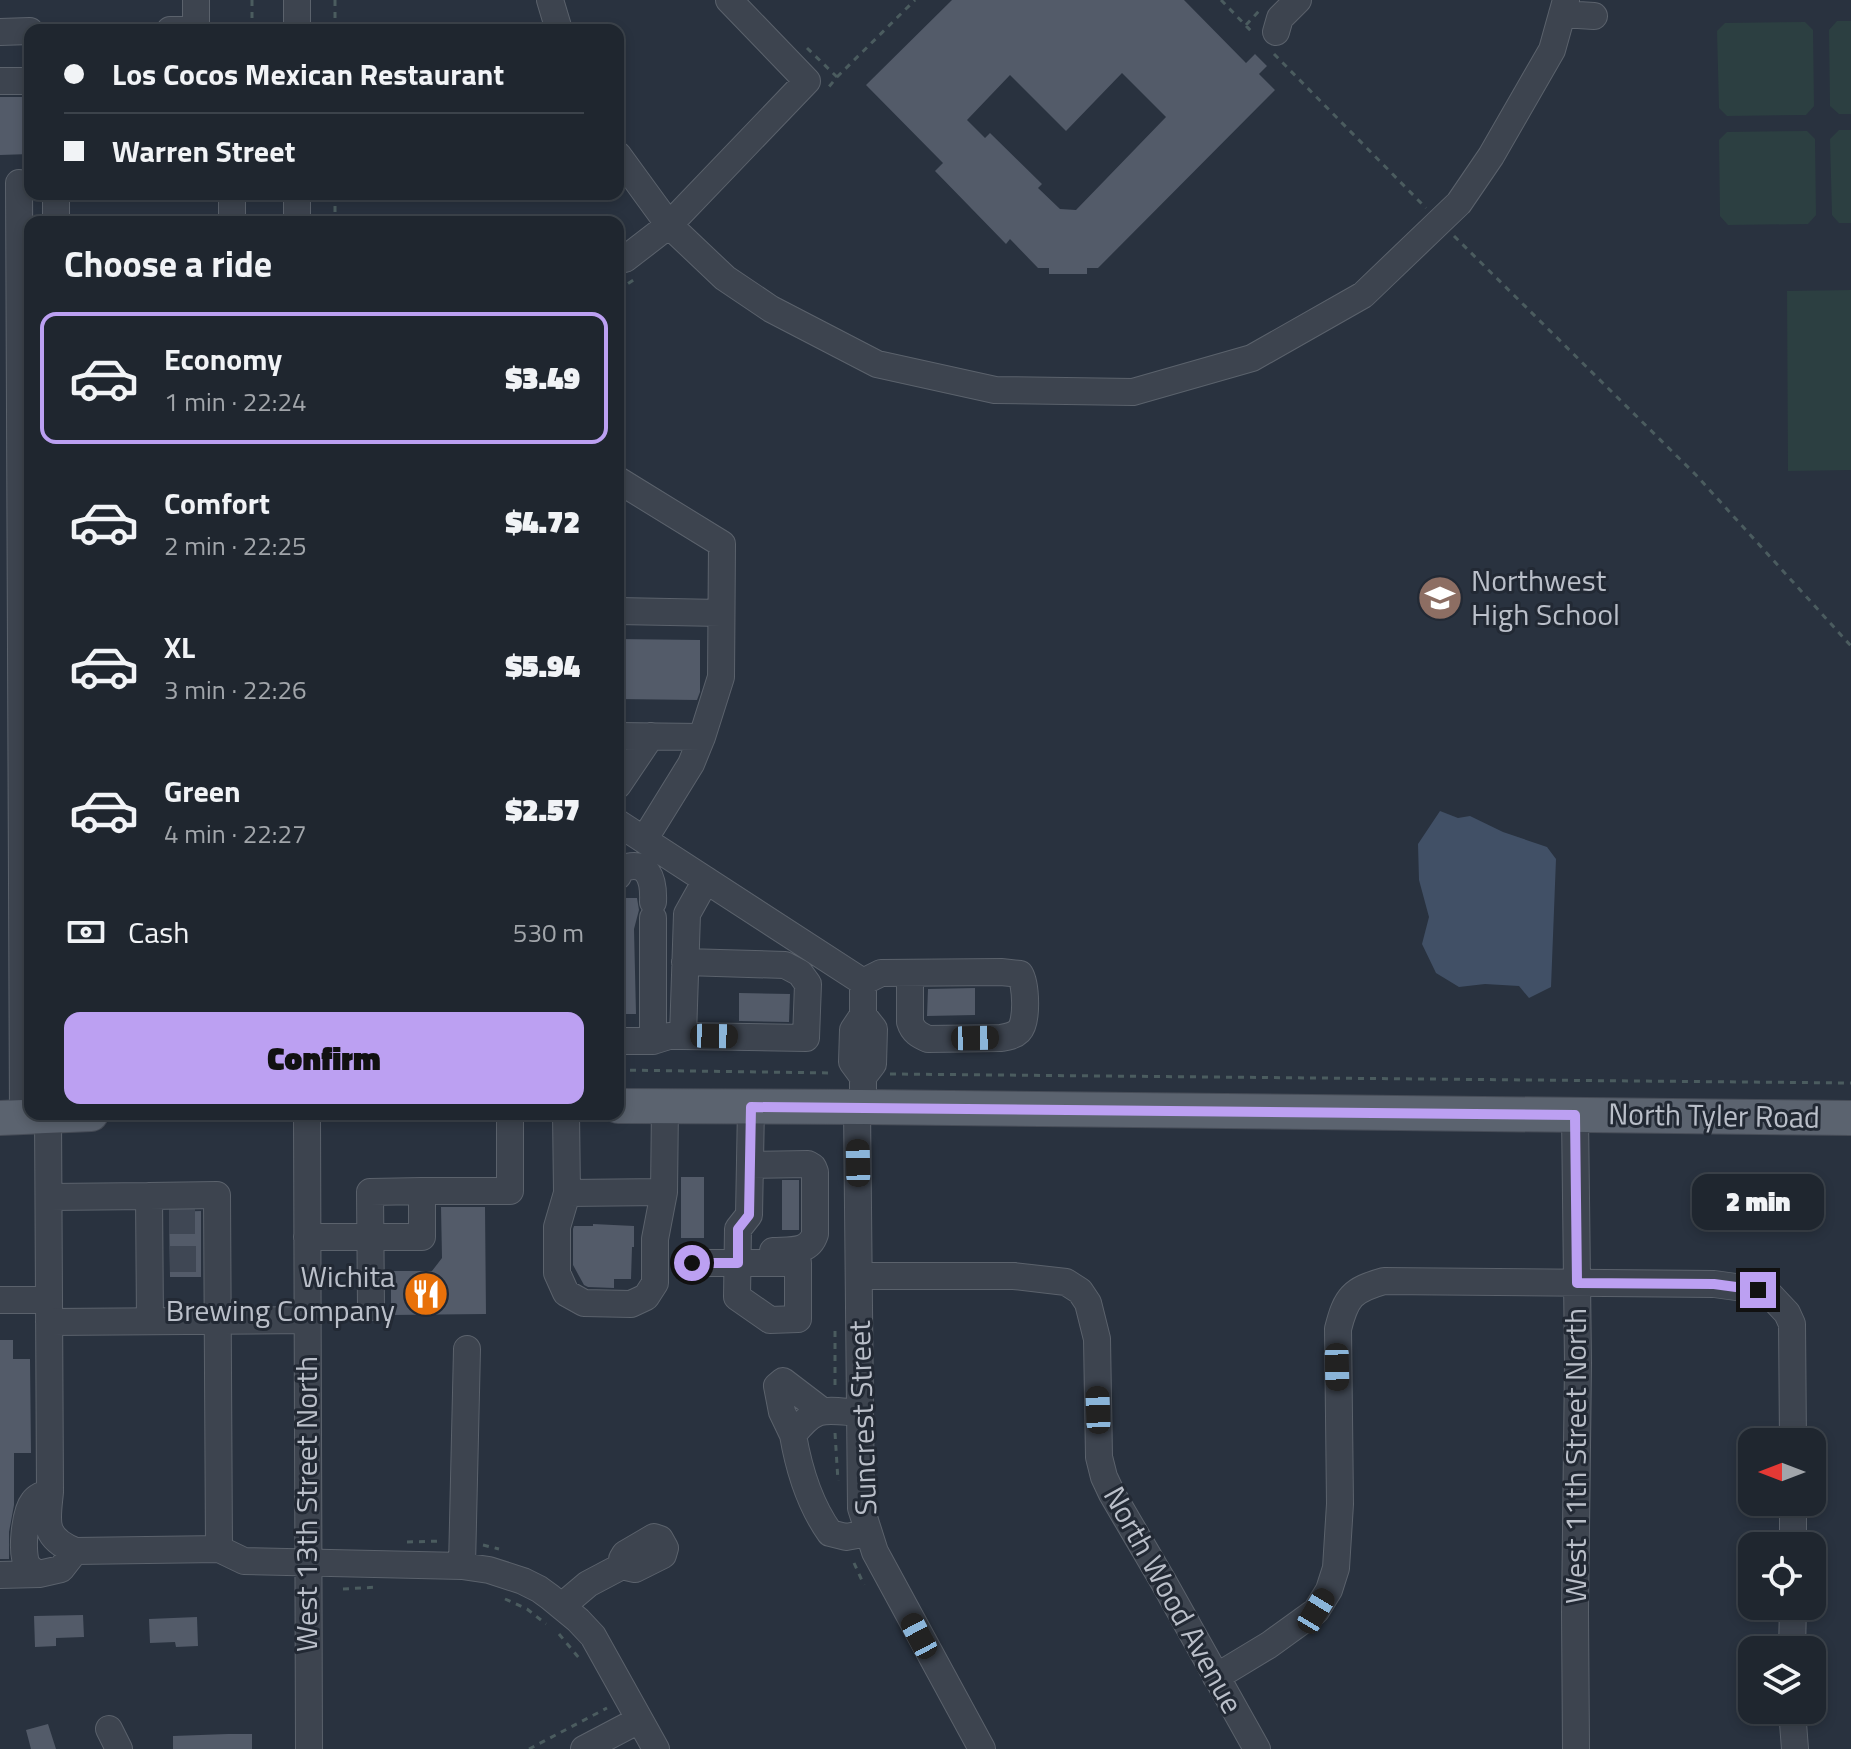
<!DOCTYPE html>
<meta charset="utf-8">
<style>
body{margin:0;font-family:"Titillium Web",sans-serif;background:#2c323b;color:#f1f3f6;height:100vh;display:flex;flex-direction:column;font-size:30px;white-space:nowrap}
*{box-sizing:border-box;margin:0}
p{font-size:26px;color:#a1a5aa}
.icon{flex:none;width:44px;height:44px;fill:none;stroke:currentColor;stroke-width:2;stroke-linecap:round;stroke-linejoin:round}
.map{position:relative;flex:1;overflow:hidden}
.drawer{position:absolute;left:24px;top:216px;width:600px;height:904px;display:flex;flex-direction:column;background:#1f262f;border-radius:16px;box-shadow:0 4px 12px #0003,0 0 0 2px #3c434b}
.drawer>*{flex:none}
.banner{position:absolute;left:24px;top:24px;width:600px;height:176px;border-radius:16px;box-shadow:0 4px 12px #0003,0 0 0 2px #3c434b;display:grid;align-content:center;height:176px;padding:0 40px;background:#1f262f}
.needle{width:52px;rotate:270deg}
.tools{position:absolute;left:1738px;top:1428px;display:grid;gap:16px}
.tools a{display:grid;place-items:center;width:88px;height:88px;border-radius:16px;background:#1f262f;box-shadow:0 4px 12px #0003,0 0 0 2px #3c434b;font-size:40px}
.end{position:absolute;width:36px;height:36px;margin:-18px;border:10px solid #bca0f2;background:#111;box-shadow:0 0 0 4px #111}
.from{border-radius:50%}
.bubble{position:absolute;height:56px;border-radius:16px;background:#1f262f;box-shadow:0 4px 12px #0003,0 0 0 2px #3c434b;font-size:26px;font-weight:800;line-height:56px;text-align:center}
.car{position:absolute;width:24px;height:48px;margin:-24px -12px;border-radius:10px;box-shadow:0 0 6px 2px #0007;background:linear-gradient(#222 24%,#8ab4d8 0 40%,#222 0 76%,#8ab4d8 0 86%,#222 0)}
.banner b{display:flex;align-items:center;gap:28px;height:76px;font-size:30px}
.banner b+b{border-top:2px solid #3c434b}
.banner i{width:20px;height:20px;background:#f1f3f6}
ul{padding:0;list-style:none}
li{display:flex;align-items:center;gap:24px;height:132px;margin:0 16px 12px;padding:0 24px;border:4px solid transparent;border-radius:16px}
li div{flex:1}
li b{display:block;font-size:30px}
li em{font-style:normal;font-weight:800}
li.active{border-color:#bca0f2}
li>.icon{width:72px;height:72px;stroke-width:1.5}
h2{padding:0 40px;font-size:36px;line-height:96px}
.pay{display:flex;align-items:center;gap:20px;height:88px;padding:0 40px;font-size:30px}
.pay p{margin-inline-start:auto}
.button{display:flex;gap:16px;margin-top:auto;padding:16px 40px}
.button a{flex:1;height:92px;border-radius:16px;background:#bca0f2;color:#111;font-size:32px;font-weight:800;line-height:92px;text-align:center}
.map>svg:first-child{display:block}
</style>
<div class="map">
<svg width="1851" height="1749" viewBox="0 0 1851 1749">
<rect width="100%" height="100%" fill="#29323f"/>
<path fill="#2c3f41" d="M1837,21H1851V114H1839L1830,106L1829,30Z
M1805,22L1813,30L1814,106L1806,115L1727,116L1719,108L1717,31L1725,23Z
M1839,130H1851V223H1839L1832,215L1830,139Z
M1807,131L1815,139L1816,215L1808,224L1728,225L1720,216L1719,140L1727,132Z
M1851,290V470L1788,471L1787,291Z"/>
<path fill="#415066" d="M1440,811L1458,818L1470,816L1503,832L1547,847L1556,859L1551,987L1529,998L1519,986L1485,984L1459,987L1436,973L1422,944L1429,917L1419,880L1418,844Z"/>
<path fill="#535b69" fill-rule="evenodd" d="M952,0H1184L1246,63L1255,54L1267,66L1259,74L1275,90L1098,268H1087V274H1049V268H1038L1010,239L1006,244L935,171L943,163L866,85ZM1122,73L1166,117L1076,210L1060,209L1038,188L1042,184L990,133L985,138L967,120L1010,75L1066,131Z
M0,97H30V154L0,155Z
M618,639L700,640V692L697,700L618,699Z
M618,898H637L639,910L634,929L636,1014H618Z
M975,988V1015L927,1016L928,989Z
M739,993L790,994L789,1022L739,1021Z
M681,1177H704V1238H681Z
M782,1180H799V1230H782Z
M441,1207H485L486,1314L391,1315V1271H432L442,1258Z
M201,1211V1277H170L169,1212Z
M593,1224L634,1226V1247H632L631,1279H614V1288L588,1287L584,1285L573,1265V1229L574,1226H593Z
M0,1340H13V1359H30L31,1453H14V1505L9,1532V1559H0Z
M83,1615L84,1637L56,1638V1646L35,1647L34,1616Z
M197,1617L198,1646L176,1647L175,1642L150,1643L149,1619Z
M48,1724L56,1749H31L26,1730Z
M228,1734H252V1749H173V1736Z"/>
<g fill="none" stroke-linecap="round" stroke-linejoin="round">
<path stroke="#3f4754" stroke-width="26" stroke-dasharray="26 13" stroke-linecap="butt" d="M169,1221H204
M170,1259H205"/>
<g stroke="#5b626c" stroke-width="28">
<path id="minor" d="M297,0V30
M550,0L559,30
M1562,14L1594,16
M170,30H196V0
M0,32L30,31
M1276,32L1280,18L1298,0
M0,81H30
M618,155L669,225L725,278L771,309L877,364L995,390L1133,392L1252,358L1363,295L1459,203L1491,156L1552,50L1566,0
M19,183L20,412
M56,194V222
M232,194V222
M297,194V222
M618,260L625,259L669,225L807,81L729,0
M618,480L722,544L721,677L702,737L691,764L644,840
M618,611L721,613
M618,736L702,737
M618,785L651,736
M618,823L863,982V1015L853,1030L852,1062L863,1077V1107
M618,876L621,869C648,858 654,879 653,902
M653,918V1041
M863,982L881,973L1001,972L1020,974C1026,984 1028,1022 1019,1031C1014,1036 1007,1037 1001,1038L928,1039C919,1035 913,1032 910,1022V973
M863,1015L874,1029L873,1064L863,1077
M683,1036L806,1038L808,984L800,973L785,965L685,962
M618,1041H653L669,1036H683L687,914L706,880
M857,1107L861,1508L875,1552L982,1749
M307,1114L309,1749
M566,1114L567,1193L664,1192L665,1106
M1575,1115L1578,1363L1575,1612L1576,1749
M23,1117L20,412L30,411
M750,1165L808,1164L813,1167L815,1172V1234C809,1253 791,1250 773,1251
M567,1193L557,1227V1273L566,1293L584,1303L631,1304L646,1297L655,1283V1239L664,1192
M149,1196L217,1195L219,1549
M49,1197L149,1196L150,1321
M307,1237H422V1191H510V1114
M692,1263H798V1319L770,1320L737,1297L738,1229L749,1215L751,1107
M860,1276H1014L1066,1282L1080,1291L1088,1303L1097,1339L1099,1457L1104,1477L1112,1494L1163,1581L1257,1749
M0,1300H49L48,1116
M49,1300L50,1492C47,1522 42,1537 75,1551L219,1549L244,1561L462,1566L489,1570L523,1581L539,1589L550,1597L578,1620L593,1636L656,1749
M371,1307L370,1192L422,1191
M49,1322L307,1320
M859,1413C824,1410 816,1405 793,1435C799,1470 810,1505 830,1533L846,1537L868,1533
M793,1435L782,1412L777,1386L783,1381L821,1410
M1793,1546V1502
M462,1566L467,1349
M39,1574C35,1572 31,1570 28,1566C20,1555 25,1512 33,1502C37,1496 44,1494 50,1492
M0,1575L39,1574L61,1569L75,1551
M562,1606L588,1584L622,1566V1559L625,1554L654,1537L660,1539L665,1548L663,1555L635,1569L622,1566
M1792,1650L1793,1606
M1216,1677L1269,1645L1316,1611L1329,1590L1336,1568L1340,1504L1338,1329C1346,1297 1352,1290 1384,1281L1714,1284L1758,1290L1771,1296L1787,1313L1792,1324L1793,1442
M1792,1710L1795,1749
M109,1729L119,1749
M584,1749L639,1720"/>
</g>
<g stroke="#474d58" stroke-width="36">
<path id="major" d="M618,1106L863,1107L1851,1118
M0,1118L91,1114"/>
</g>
<path stroke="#4b5c5f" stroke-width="3" stroke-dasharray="6 6" stroke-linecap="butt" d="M252,0V30
M335,0V30
M1221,0L1254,34
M1246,25L1259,11
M807,48L837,77L828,88
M1274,54L1426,208
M837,77L915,0
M335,194V222
M1454,236L1696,475L1851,646
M618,290L635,279
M618,1070L834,1073
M890,1074L1851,1083
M835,1331V1389
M835,1433L838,1481
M407,1542L443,1541
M483,1545L499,1549
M854,1563L864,1585
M343,1589L379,1587
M505,1599L527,1609L546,1624
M559,1634L579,1658
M529,1749L607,1708"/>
<use href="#minor" stroke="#3d444f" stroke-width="26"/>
<use href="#major" stroke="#5b636f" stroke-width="34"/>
</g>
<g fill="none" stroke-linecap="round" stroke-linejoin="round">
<path stroke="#bca0f2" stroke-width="10" d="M692,1263H738V1229L749,1215L751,1107L1575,1115L1577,1283L1714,1284L1758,1290"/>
</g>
<defs>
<g id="school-disc" transform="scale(2.3)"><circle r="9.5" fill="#8d6e63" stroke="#222934"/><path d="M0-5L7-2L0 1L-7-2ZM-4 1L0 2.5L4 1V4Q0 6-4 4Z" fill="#fff"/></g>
<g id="restaurant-disc" transform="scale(2.3)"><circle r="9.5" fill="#e8710a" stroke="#222934"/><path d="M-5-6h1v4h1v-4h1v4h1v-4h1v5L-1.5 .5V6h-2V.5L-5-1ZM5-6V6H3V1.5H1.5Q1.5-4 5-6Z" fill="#fff"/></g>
</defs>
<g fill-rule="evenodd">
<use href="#school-disc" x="1440" y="598"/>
<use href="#restaurant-disc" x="426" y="1294"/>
</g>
<g text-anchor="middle" stroke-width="6" stroke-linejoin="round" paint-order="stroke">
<g font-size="30" fill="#babfc9" stroke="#222934" text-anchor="start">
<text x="1471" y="591">Northwest<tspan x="1471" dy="34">High School</tspan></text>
<text x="395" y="1287" text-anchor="end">Wichita<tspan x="395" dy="34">Brewing Company</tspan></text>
</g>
<g font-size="30" fill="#babfc9" stroke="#222934">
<text transform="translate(1714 1116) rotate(1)" y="10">North Tyler Road</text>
<text transform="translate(863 1418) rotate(-92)" y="10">Suncrest Street</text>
<text transform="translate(1576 1456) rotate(-90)" y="10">West 11th Street North</text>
<text transform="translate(307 1504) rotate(-90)" y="10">West 13th Street North</text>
<text transform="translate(1173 1600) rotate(61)" y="10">North Wood Avenue</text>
</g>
</g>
</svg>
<div class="tools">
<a><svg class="needle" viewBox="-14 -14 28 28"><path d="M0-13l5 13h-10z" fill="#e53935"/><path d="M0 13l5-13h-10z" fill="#a1a5aa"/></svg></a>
<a><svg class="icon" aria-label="locate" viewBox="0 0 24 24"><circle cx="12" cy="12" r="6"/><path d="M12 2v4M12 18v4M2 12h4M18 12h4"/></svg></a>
<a><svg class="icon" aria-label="layers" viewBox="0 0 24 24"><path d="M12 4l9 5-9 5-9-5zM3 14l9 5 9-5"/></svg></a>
</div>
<i class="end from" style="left:692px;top:1263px"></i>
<i class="end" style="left:1758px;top:1290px"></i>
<div class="bubble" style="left:1692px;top:1174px;width:132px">2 min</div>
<i class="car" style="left:714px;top:1036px;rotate:91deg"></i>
<i class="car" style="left:975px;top:1038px;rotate:89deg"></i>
<i class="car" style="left:858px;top:1163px;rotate:359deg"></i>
<i class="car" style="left:1337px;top:1367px;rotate:179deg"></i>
<i class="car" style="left:1098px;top:1410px;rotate:358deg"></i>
<i class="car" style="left:1316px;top:1611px;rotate:31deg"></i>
<i class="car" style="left:919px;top:1636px;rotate:332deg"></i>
<div class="banner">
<b><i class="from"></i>Los Cocos Mexican Restaurant</b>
<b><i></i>Warren Street</b>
</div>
<section class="drawer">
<h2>Choose a ride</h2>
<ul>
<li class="active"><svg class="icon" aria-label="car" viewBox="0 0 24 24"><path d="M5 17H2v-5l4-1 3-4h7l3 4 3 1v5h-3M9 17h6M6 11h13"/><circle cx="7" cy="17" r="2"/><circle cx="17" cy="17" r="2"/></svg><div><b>Economy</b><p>1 min · 22:24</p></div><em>$3.49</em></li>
<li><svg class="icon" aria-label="car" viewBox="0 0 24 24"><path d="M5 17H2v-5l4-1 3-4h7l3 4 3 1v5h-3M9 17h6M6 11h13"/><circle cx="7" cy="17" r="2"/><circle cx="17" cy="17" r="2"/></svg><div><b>Comfort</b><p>2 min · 22:25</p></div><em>$4.72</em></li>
<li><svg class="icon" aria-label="car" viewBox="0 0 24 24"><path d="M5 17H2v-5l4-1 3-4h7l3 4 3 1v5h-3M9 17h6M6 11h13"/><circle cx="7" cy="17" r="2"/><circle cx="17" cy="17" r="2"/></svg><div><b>XL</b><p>3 min · 22:26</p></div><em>$5.94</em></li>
<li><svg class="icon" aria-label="car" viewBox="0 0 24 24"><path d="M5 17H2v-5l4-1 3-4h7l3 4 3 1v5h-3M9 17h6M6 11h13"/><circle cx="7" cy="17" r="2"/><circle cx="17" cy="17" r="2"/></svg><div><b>Green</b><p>4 min · 22:27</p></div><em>$2.57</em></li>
</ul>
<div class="pay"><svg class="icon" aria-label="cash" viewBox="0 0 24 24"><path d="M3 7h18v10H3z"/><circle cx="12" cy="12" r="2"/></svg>Cash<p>530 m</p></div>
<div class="button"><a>Confirm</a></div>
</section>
</div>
